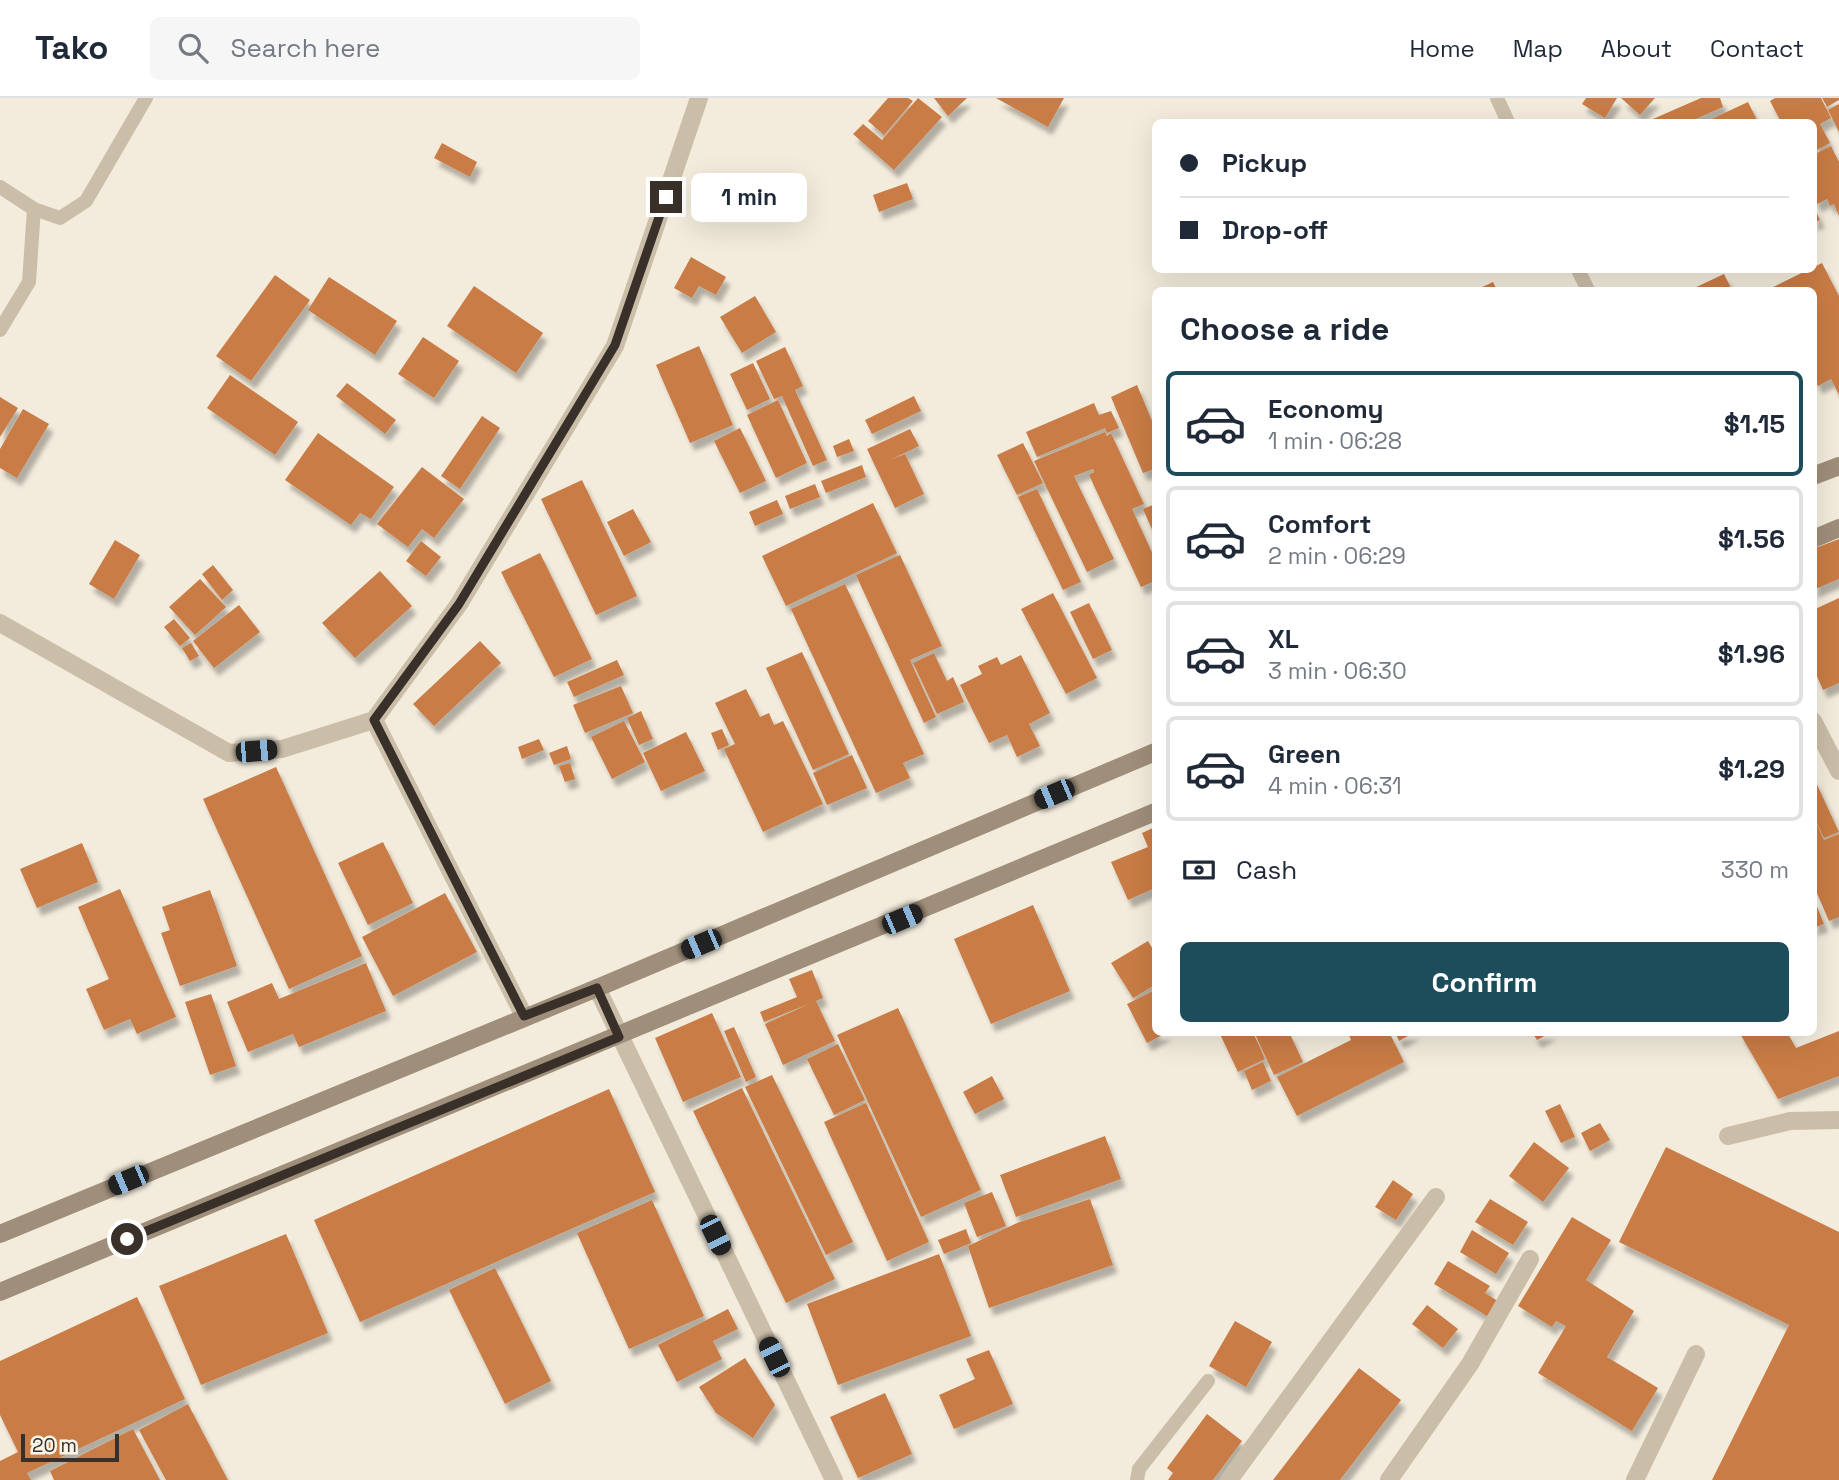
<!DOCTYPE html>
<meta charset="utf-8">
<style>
body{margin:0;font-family:"Space Grotesk",sans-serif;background:#f6f6f7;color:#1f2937;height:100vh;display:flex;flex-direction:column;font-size:26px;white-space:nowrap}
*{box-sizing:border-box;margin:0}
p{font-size:23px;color:#747a83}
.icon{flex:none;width:38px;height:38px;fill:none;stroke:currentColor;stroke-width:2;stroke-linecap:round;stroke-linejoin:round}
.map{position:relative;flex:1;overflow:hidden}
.panel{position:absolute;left:1152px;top:189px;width:665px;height:749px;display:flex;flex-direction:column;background:#fff;border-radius:10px;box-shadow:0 7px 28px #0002}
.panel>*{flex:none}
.banner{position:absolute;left:1152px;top:21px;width:665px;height:154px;border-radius:10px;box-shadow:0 7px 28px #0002;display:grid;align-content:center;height:154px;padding:0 28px;background:#fff}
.scale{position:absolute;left:21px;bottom:18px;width:98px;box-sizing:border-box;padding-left:7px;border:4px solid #383029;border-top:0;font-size:19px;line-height:24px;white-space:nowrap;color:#383029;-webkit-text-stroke:5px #faf5e9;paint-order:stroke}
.end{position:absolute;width:32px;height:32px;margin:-16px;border:9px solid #383029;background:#fff;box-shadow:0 0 0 4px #fff}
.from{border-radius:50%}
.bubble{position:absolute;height:49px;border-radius:10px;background:#fff;box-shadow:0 7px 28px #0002;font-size:23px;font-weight:700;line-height:49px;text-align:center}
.car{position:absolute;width:21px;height:42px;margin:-21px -10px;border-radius:9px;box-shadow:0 0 5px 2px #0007;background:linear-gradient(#222 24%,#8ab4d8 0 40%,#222 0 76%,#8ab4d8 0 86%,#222 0)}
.banner b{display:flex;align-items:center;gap:24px;height:66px;font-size:26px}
.banner b+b{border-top:2px solid #e0e1e3}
.banner i{width:18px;height:18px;background:#1f2937}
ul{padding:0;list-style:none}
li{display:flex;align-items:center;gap:21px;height:105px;margin:0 14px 10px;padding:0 14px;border:4px solid #e0e1e3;border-radius:10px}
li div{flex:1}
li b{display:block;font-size:26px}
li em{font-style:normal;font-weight:700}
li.active{border-color:#1d4c5b}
li>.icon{width:63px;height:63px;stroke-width:1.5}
h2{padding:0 28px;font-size:32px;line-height:84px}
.pay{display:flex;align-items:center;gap:18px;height:77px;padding:0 28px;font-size:26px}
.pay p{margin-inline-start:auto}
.action{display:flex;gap:14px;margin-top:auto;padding:14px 28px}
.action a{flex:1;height:80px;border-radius:10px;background:#1d4c5b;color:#fff;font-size:28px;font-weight:700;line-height:80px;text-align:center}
header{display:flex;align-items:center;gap:42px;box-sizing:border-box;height:98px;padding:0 35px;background:#fff;border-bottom:2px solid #e0e1e3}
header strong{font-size:33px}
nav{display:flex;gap:38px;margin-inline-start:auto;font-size:24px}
.search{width:490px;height:63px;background:#f6f6f7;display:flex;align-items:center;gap:18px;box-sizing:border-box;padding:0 24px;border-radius:10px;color:#747a83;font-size:26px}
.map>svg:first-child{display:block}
</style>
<header>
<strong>Tako</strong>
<div class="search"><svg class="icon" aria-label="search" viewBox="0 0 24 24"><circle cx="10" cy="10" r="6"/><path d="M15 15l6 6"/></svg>Search here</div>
<nav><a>Home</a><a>Map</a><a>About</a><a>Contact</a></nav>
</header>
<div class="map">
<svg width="1839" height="1382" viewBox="0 0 1839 1382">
<defs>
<filter id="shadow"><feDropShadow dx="4.5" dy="8" stdDeviation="2" flood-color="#0004"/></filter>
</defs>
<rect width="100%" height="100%" fill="#f3ecdd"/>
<path fill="#c97b45" filter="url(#shadow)" d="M888,0H908L913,3L884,37L868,23Z
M918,0L942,19L894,72L853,36L863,26L882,42Z
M934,0H967L948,18Z
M996,0H1064L1048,29Z
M1586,0H1617L1605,20L1582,6Z
M1621,0H1655L1640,17Z
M1701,0H1720L1723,9L1689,24H1646Z
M1775,0H1821L1831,20L1820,26L1830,45L1813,54V24H1781L1770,3Z
M1822,0H1839V2L1827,9Z
M1748,4L1758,24H1705Z
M1839,6V34L1828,12Z
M442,45L477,64L470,79L434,60Z
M1831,48L1839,64V118L1834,106L1830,108L1827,101L1817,106L1813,99V57Z
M907,85L913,101L879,114L873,97Z
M1813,107L1820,122L1813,125Z
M691,159L726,179L716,197L699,188L692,200L674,190Z
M1822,165L1839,198V297L1831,281L1818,288L1813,279V192H1767Z
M1724,176L1732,192H1690Z
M275,177L310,202L251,283L216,258Z
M329,179L397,223L375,257L308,212Z
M1493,184L1497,192H1476Z
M474,188L543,235L516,275L447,228Z
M755,198L776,234L742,255L720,219Z
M423,239L459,263L434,300L398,276Z
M699,248L733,327L690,345L656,267Z
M785,249L803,288L795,292L827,362L813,368L782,298L774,301L756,263Z
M753,265L770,301L747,312L730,276Z
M230,277L298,324L275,357L207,310Z
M347,285L396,322L385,336L336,298Z
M1137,287L1155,330V371L1143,375L1111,299Z
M914,298L921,313L872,336L865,322Z
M0,299L18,310L0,339Z
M778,302L807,365L776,380L747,317Z
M1094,305L1099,317L1111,313L1119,330L1107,335L1105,330L1037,359L1026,334Z
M23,311L49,326L17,380L0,370V351Z
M482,318L500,330L460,391L441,378Z
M740,330L766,383L740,395L714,343Z
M910,331L919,348L890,362L905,356L924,396L895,410L867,351Z
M1105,334L1107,338L1111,335L1144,406L1132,411L1155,461V483L1141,489L1089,377L1094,374L1093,371L1074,378L1114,461L1087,474L1034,363Z
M318,335L394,389L371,421L360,415L351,427L285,382Z
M849,341L854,353L837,359L833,348Z
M1023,345L1043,385L1017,397L997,357Z
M862,367L866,379L826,395L821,383Z
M422,369L464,401L434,440L422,431L408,449L377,426Z
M582,382L637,498L596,517L541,401Z
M815,386L820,399L790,411L785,398Z
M1037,391L1081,484L1063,492L1018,399Z
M777,402L783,416L755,428L749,414Z
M873,405L897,455L786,508L762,458Z
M1155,406V438L1143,411Z
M633,411L651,444L624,458L607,424Z
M1839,441V481L1813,492V451Z
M115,442L140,457L114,501L89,486Z
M421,443L441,459L426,478L406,463Z
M540,455L592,561L554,579L501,474Z
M900,457L942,548L910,562L936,619L924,625L856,477Z
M213,467L233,492L222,502L202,476Z
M380,473L412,508L355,560L322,525Z
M200,481L226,509L195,537L169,509Z
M845,486L924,656L903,665L910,680L876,695L791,511Z
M1053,495L1097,580L1066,596L1021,511Z
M1839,500V585L1823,592L1813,569V512Z
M1089,505L1112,552L1093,561L1070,514Z
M239,507L260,534L214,570L193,543Z
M174,521L190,540L180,548L164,529Z
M480,543L501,565L434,628L413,606Z
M191,545L199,558L190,563L182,550Z
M802,554L849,656L813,672L766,570Z
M934,555L947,583L953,579L964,604L937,616L913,565Z
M1021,557L1050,615L1029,626L1040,648L1017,659L1007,637L989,645L960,587L982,576L978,568L997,559L1001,567Z
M617,562L624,577L574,599L567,584Z
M621,588L633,615L585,635L573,607Z
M746,591L760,619L769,615L774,627L783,623L823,706L763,734L724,651L735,646L715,605Z
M641,613L653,641L639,647L627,620Z
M624,623L645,664L612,681L591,639Z
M722,631L729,647L718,652L711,635Z
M686,634L705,673L661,693L643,655Z
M539,641L544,652L522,661L518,649Z
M567,648L571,661L554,667L549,655Z
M852,657L867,690L827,707L813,675Z
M570,665L575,681L565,684L559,668Z
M276,669L362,858L289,891L203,701Z
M1813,678L1839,734L1824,740L1813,718L1824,742L1839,736V819L1829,823L1813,786Z
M1155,729V790L1128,802L1111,764L1148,749L1142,735Z
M383,744L413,805L368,827L338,765Z
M82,745L98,784L37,810L20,771Z
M120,791L176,919L137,936L130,921L104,932L86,891L109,881L78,809Z
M210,792L237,868L180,888L161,835L170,832L162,809Z
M445,795L477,854L393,898L362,839Z
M1813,799L1824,826L1813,830Z
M1033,807L1070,893L991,926L954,841Z
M1148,843L1155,855V887L1133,900L1111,865Z
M366,865L386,913L299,949L293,936L248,954L227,904L272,885L279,901Z
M812,872L823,900L816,903L835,943L783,967L765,926L811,905L764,924L760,914L797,899L789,881Z
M1155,892V934H1168L1147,945L1127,906Z
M211,896L236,968L210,977L185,904Z
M898,910L981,1092L921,1119L837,937Z
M712,915L741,979L683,1004L655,940Z
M734,929L756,979L746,984L724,933Z
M1839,933V978L1778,1001L1739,934H1787L1796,950Z
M1219,934H1253L1265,961L1238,974Z
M1254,934H1289L1303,964L1274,977Z
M1348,934H1389L1404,964L1297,1018L1277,979L1351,942Z
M1395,934H1415L1399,943Z
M1532,934H1552L1537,942Z
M838,946L865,1002L834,1017L807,961Z
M1263,964L1271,983L1252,992L1244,973Z
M772,977L853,1144L826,1157L745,989Z
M992,978L1004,1001L975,1016L963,994Z
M742,990L835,1181L786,1205L693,1013Z
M609,991L655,1094L360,1224L314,1122Z
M866,1005L929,1144L887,1163L824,1024Z
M1560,1006L1575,1039L1561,1045L1545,1013Z
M1600,1025L1610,1042L1590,1053L1581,1035Z
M1105,1038L1121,1081L1016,1119L1000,1077Z
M1534,1044L1569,1070L1543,1104L1509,1078Z
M1666,1049L1839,1134V1382H1712L1789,1227L1619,1144Z
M1393,1082L1413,1096L1396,1122L1375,1109Z
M992,1094L1006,1128L977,1139L964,1105Z
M1090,1101L1113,1167L989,1210L968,1148L1017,1125Z
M1490,1101L1528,1124L1513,1147L1475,1124Z
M652,1102L704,1218L629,1251L577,1135Z
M1572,1119L1611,1142L1586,1182L1634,1213L1607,1259L1658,1290L1632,1333L1538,1275L1566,1228L1556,1223L1552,1229L1518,1208Z
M966,1131L971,1145L944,1156L938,1142Z
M1472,1132L1509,1155L1496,1176L1460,1154Z
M286,1136L328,1235L201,1287L159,1188Z
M939,1156L971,1238L838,1287L807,1206Z
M1448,1163L1490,1188L1485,1195L1501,1205L1492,1221L1434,1186Z
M495,1170L551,1283L505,1306L449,1192Z
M137,1199L185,1301L27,1375L31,1382H0V1363L18,1354L0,1317V1263Z
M1427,1207L1458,1231L1443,1250L1412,1226Z
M728,1211L738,1231L713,1243L722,1261L677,1284L658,1247Z
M1235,1223L1272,1244L1246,1289L1209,1268Z
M989,1252L1013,1306L954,1331L939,1297L975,1281L966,1261Z
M745,1260L775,1307L753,1340L716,1315L699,1289Z
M1359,1270L1401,1302L1340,1382H1273Z
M885,1295L912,1356L858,1380L830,1319Z
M188,1306L228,1382H166L139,1332Z
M1207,1316L1242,1343L1213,1382H1168L1173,1375L1167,1370Z
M133,1331L160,1382H54L50,1373Z"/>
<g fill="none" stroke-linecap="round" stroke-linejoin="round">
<path stroke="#cbbea8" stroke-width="14" d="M1497,0L1508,24
M0,89L34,111L60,120L86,103L146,0
M1578,172L1588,192
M0,232L29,184L34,111
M1137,1382L1139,1371L1208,1283"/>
<path stroke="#cbbea8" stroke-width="18" d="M0,525L229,655L282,651L374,622L459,506L615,248L699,0
M374,622L524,918
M1813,623L1839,673
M597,890L834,1382
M1728,1038L1790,1023L1839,1022
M1229,1382L1436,1099
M1389,1382L1470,1266L1530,1161
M1635,1382L1696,1256"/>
<path stroke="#9f8e79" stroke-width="18" d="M1813,378L1839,368
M1813,441L1839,430
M0,1136L597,890L1155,654
M0,1194L1155,714"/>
</g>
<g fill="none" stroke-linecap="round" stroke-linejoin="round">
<path stroke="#383029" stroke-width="9" d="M127,1141L619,939L597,890L524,918L374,622L459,506L615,247L666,99"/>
</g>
</svg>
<div class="scale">20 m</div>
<i class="end from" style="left:127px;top:1141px"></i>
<i class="end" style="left:666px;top:99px"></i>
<div class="bubble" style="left:691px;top:75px;width:116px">1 min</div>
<i class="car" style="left:256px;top:653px;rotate:85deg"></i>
<i class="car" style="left:1054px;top:696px;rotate:247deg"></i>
<i class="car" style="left:902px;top:821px;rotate:67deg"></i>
<i class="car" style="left:701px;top:846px;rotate:247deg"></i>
<i class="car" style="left:128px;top:1082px;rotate:247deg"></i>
<i class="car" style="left:715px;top:1137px;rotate:154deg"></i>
<i class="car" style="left:774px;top:1259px;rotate:334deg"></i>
<div class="banner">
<b><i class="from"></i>Pickup</b>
<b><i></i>Drop-off</b>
</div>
<section class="panel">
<h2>Choose a ride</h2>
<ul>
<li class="active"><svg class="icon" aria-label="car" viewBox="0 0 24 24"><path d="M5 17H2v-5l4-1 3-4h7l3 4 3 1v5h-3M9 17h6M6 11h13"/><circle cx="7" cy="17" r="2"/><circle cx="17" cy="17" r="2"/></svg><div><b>Economy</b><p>1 min · 06:28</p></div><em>$1.15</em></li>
<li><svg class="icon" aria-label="car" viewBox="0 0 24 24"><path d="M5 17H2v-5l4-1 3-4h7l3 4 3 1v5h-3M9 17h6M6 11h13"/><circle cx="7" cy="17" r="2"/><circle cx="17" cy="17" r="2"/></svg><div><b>Comfort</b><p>2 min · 06:29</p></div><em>$1.56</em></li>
<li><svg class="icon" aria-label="car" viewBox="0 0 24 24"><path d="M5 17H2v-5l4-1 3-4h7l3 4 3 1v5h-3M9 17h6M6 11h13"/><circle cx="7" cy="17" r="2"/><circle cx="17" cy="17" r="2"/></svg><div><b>XL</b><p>3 min · 06:30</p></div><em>$1.96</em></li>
<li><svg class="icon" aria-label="car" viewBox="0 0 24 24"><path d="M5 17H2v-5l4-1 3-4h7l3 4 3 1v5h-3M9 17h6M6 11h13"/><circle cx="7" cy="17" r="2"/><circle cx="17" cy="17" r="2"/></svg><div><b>Green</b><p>4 min · 06:31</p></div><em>$1.29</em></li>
</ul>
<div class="pay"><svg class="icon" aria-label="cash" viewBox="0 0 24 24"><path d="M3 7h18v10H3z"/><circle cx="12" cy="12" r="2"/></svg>Cash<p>330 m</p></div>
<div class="action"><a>Confirm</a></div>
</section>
</div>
